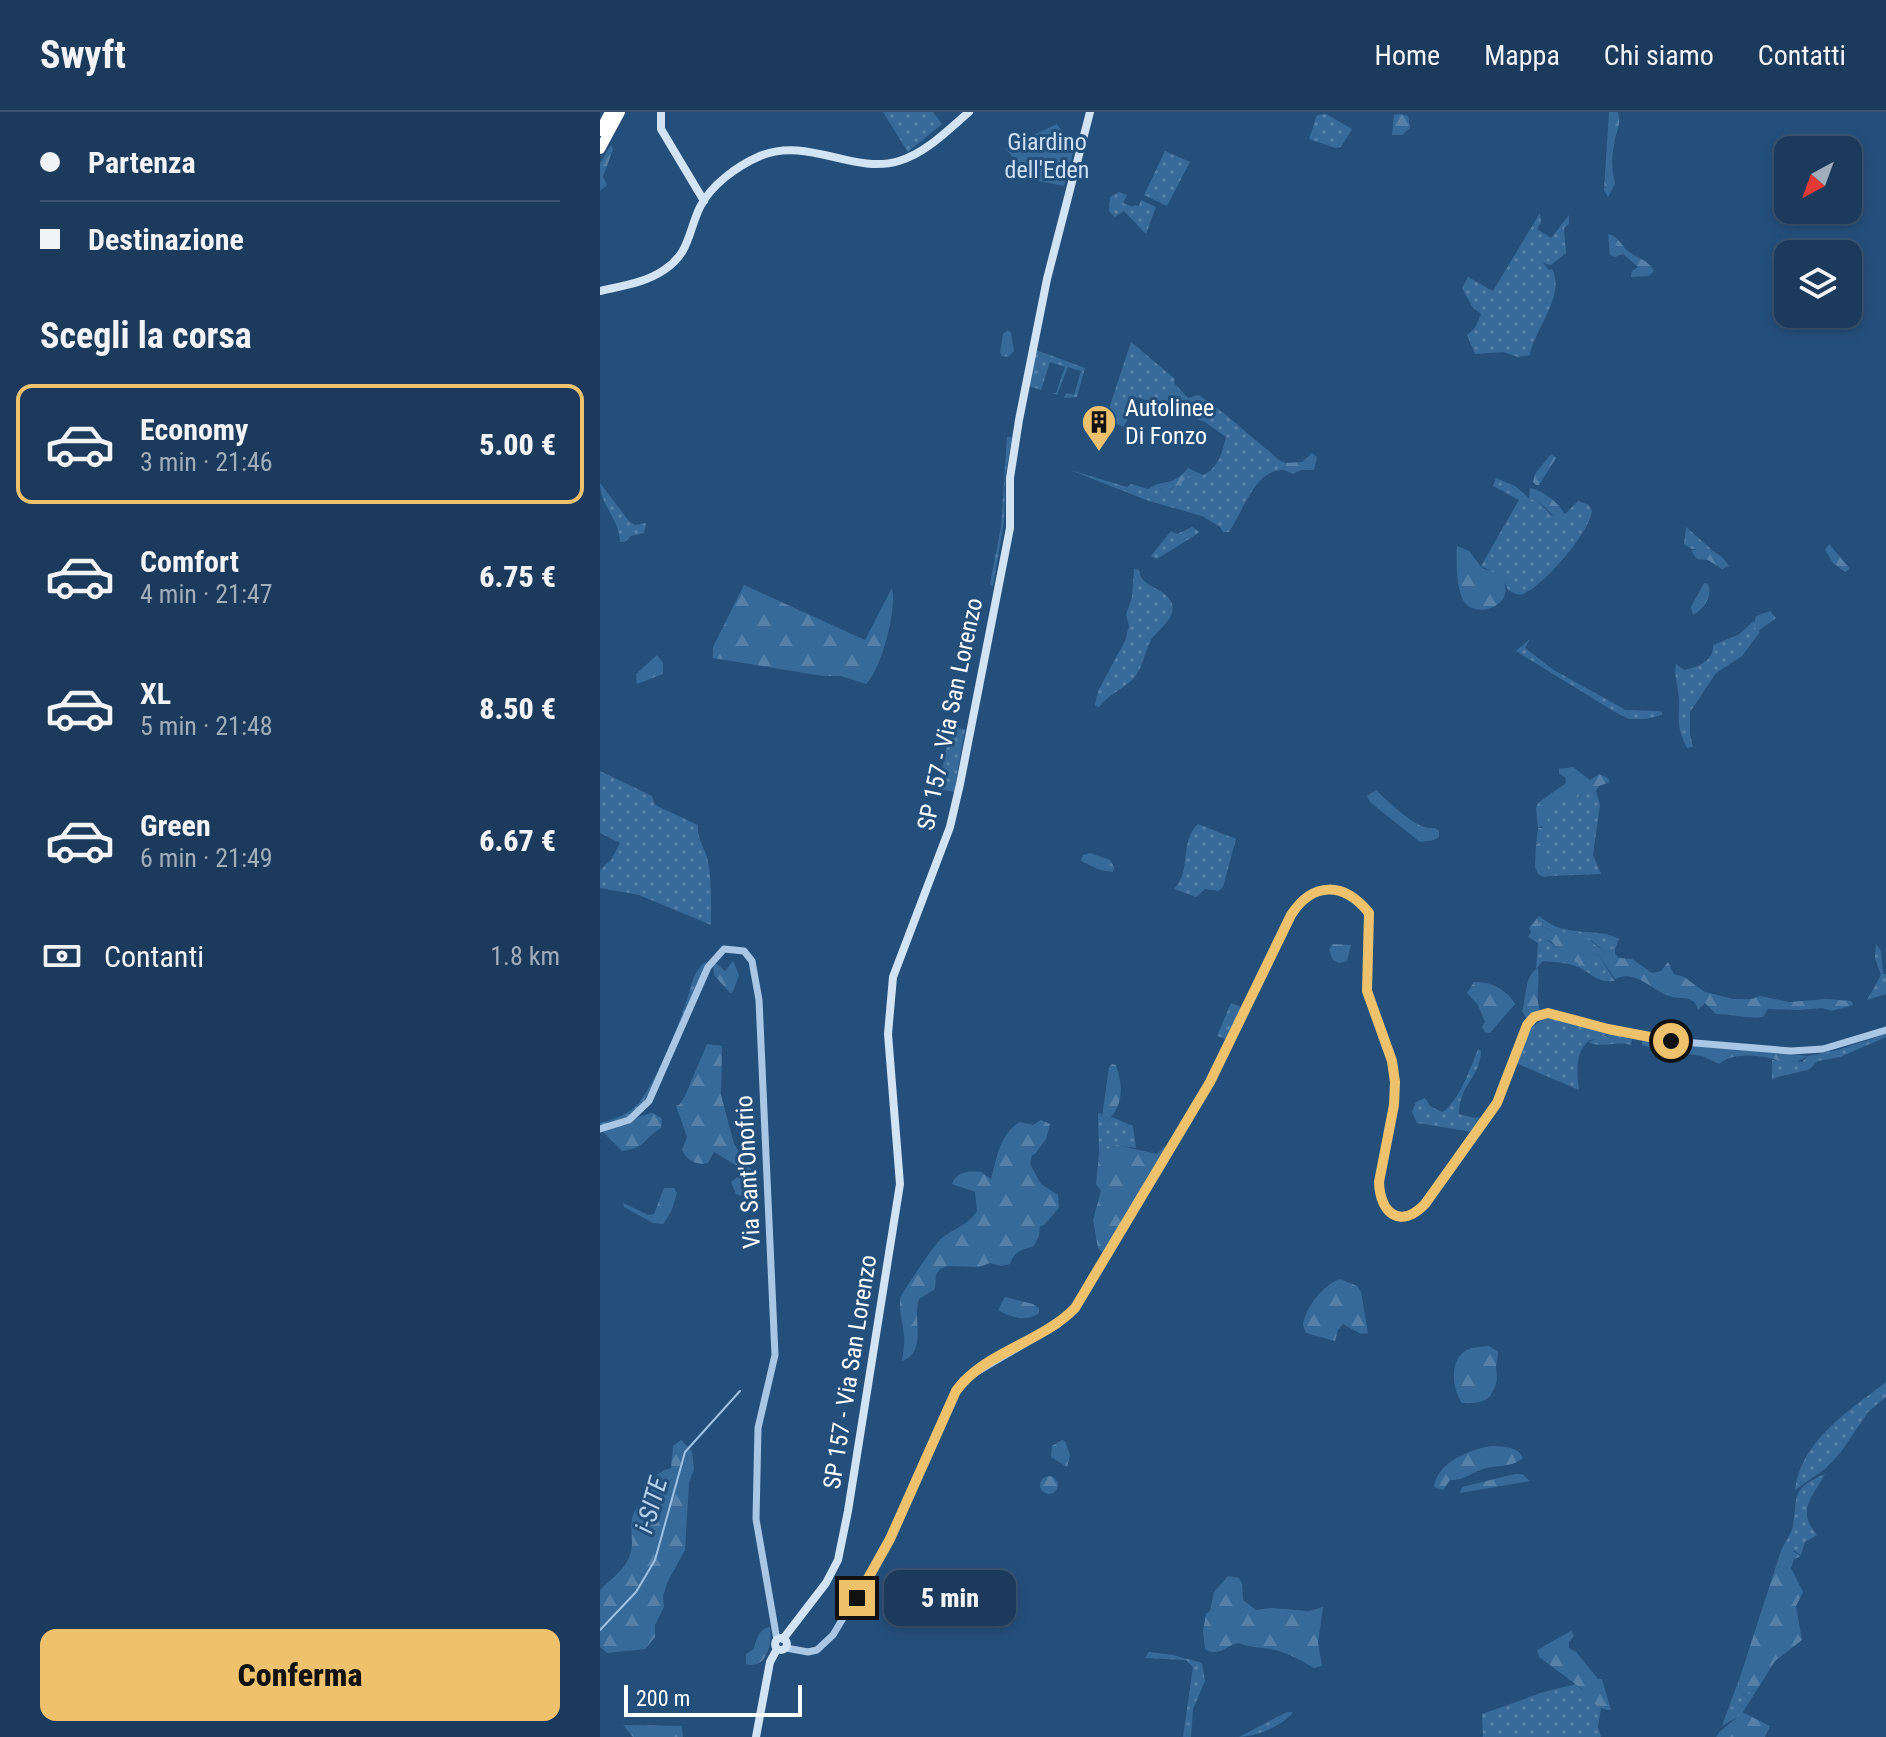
<!DOCTYPE html>
<html lang="it">
<meta charset="utf-8">
<style>
body{margin:0;font-family:"Roboto Condensed",sans-serif;background:#294665;color:#f1f3f6;height:100vh;display:flex;flex-direction:column;font-size:30px;white-space:nowrap}
*{box-sizing:border-box;margin:0}
p{font-size:26px;color:#a0adbb}
.icon{flex:none;width:44px;height:44px;fill:none;stroke:currentColor;stroke-width:2;stroke-linecap:round;stroke-linejoin:round}
.map{position:relative;flex:1;overflow:hidden}
.drawer{display:flex;flex-direction:column;background:#1c3b5c;width:600px}
.drawer>*{flex:none}
.guide{display:grid;align-content:center;height:176px;padding:0 40px;background:#1c3b5c}
.needle{width:52px;rotate:221deg}
.buttons{position:absolute;left:1174px;top:24px;display:grid;gap:16px}
.buttons a{display:grid;place-items:center;width:88px;height:88px;border-radius:16px;background:#1c3b5c;box-shadow:0 4px 12px #0003,0 0 0 2px #3a5572;font-size:40px}
.scale{position:absolute;left:24px;bottom:20px;width:178px;box-sizing:border-box;padding-left:8px;border:4px solid #fff;border-top:0;font-size:22px;line-height:28px;white-space:nowrap;color:#fff;-webkit-text-stroke:6px #254f7b;paint-order:stroke}
.end{position:absolute;width:36px;height:36px;margin:-18px;border:10px solid #eec26d;background:#111;box-shadow:0 0 0 4px #111}
.from{border-radius:50%}
.bubble{position:absolute;height:56px;border-radius:16px;background:#1c3b5c;box-shadow:0 4px 12px #0003,0 0 0 2px #3a5572;font-size:26px;font-weight:800;line-height:56px;text-align:center}
.guide b{display:flex;align-items:center;gap:28px;height:76px;font-size:30px}
.guide b+b{border-top:2px solid #3a5572}
.guide i{width:20px;height:20px;background:#f1f3f6}
ul{padding:0;list-style:none}
li{display:flex;align-items:center;gap:24px;height:120px;margin:0 16px 12px;padding:0 24px;border:4px solid transparent;border-radius:16px}
li div{flex:1}
li b{display:block;font-size:30px}
li em{font-style:normal;font-weight:800}
li.active{border-color:#eec26d}
li>.icon{width:72px;height:72px;stroke-width:1.5}
h2{padding:0 40px;font-size:36px;line-height:96px}
.pay{display:flex;align-items:center;gap:20px;height:88px;padding:0 40px;font-size:30px}
.pay p{margin-inline-start:auto}
.action{display:flex;gap:16px;margin-top:auto;padding:16px 40px}
.action a{flex:1;height:92px;border-radius:16px;background:#eec26d;color:#111;font-size:32px;font-weight:800;line-height:92px;text-align:center}
header{display:flex;align-items:center;gap:48px;box-sizing:border-box;height:112px;padding:0 40px;background:#1c3b5c;border-bottom:2px solid #3a5572}
header strong{font-size:38px}
nav{display:flex;gap:44px;margin-inline-start:auto;font-size:28px}
main{display:flex;flex:1;min-height:0}
.map>svg:first-child{display:block}
</style>
<header>
<strong>Swyft</strong>
<nav><a>Home</a><a>Mappa</a><a>Chi siamo</a><a>Contatti</a></nav>
</header>
<main>
<section class="drawer">
<div class="guide">
<b><i class="from"></i>Partenza</b>
<b><i></i>Destinazione</b>
</div>
<h2>Scegli la corsa</h2>
<ul>
<li class="active"><svg class="icon" aria-label="car" viewBox="0 0 24 24"><path d="M5 17H2v-5l4-1 3-4h7l3 4 3 1v5h-3M9 17h6M6 11h13"/><circle cx="7" cy="17" r="2"/><circle cx="17" cy="17" r="2"/></svg><div><b>Economy</b><p>3 min · 21:46</p></div><em>5.00 €</em></li>
<li><svg class="icon" aria-label="car" viewBox="0 0 24 24"><path d="M5 17H2v-5l4-1 3-4h7l3 4 3 1v5h-3M9 17h6M6 11h13"/><circle cx="7" cy="17" r="2"/><circle cx="17" cy="17" r="2"/></svg><div><b>Comfort</b><p>4 min · 21:47</p></div><em>6.75 €</em></li>
<li><svg class="icon" aria-label="car" viewBox="0 0 24 24"><path d="M5 17H2v-5l4-1 3-4h7l3 4 3 1v5h-3M9 17h6M6 11h13"/><circle cx="7" cy="17" r="2"/><circle cx="17" cy="17" r="2"/></svg><div><b>XL</b><p>5 min · 21:48</p></div><em>8.50 €</em></li>
<li><svg class="icon" aria-label="car" viewBox="0 0 24 24"><path d="M5 17H2v-5l4-1 3-4h7l3 4 3 1v5h-3M9 17h6M6 11h13"/><circle cx="7" cy="17" r="2"/><circle cx="17" cy="17" r="2"/></svg><div><b>Green</b><p>6 min · 21:49</p></div><em>6.67 €</em></li>
</ul>
<div class="pay"><svg class="icon" aria-label="cash" viewBox="0 0 24 24"><path d="M3 7h18v10H3z"/><circle cx="12" cy="12" r="2"/></svg>Contanti<p>1.8 km</p></div>
<div class="action"><a>Conferma</a></div>
</section>
<div class="map">
<svg width="1286" height="1625" viewBox="0 0 1286 1625">
<defs>
<pattern id="grass-dots" width="8" height="8" patternUnits="userSpaceOnUse" patternTransform="scale(2)"><rect width="8" height="8" fill="#386a99"/><path d="M2 2h.1M6 6h.1" fill="none" stroke="#5680a8" stroke-width="1.8" stroke-linecap="round"/></pattern>
<pattern id="forest-firs" width="22" height="20" patternUnits="userSpaceOnUse" patternTransform="scale(2)"><rect width="22" height="20" fill="#386a99"/><path d="M5 1l3.5 6h-7zM16 11l3.5 6h-7z" fill="#5680a8"/></pattern>
</defs>
<rect width="100%" height="100%" fill="#254f7b"/>
<path fill="url(#grass-dots)" d="M283,0H333L342,12L308,40Z
M726,2L752,17L741,35L735,36L709,27L717,3Z
M565,39L590,50L567,94L544,83Z
M519,80L527,83L523,91L533,95L534,93L539,94L541,88L556,95L546,122L524,99L515,105L509,99L510,85Z
M940,101L941,110L937,117L951,126L969,103V112L964,116L966,141L951,153L943,151L949,158L952,157C966,183 935,216 930,243L918,245L903,240L875,242L867,223L875,216L881,202L873,196L862,176L868,165L893,179Z
M531,230L575,267L574,271L588,286L599,283C623,299 643,318 665,336C673,341 677,349 686,351L684,358C655,356 643,400 629,420H623L620,415L602,404L549,389L470,358L527,375L531,372L548,377L557,372L560,378C575,379 584,369 594,359L603,363C619,356 622,340 626,325L605,310L537,285L524,315L509,309L511,299L509,297Z
M436,238L485,256L477,285L464,286L466,281L474,283L481,259L468,255L457,283L452,281H456L465,255L450,250L441,278L428,274Z
M407,325H412L405,366L404,410L393,474L390,472L401,415Z
M896,366L915,374L930,387L937,388L951,403L966,405L965,402L978,389L989,393L992,399C989,421 945,472 925,481C919,485 914,481 908,478C904,465 893,460 881,454L919,388L893,374Z
M0,371L29,409L35,413L46,411L44,421L31,424L25,430H20C20,408 0,393 0,371Z
M592,415L600,420L557,447L551,444L571,419L577,422Z
M1086,415L1111,437H1092L1084,432Z
M534,457L539,458C541,477 567,475 572,492C576,507 558,517 551,528C544,541 543,557 532,568C521,578 508,583 499,595L495,593L498,579L525,529L529,514L526,503L532,485Z
M1154,509L1156,517L1160,520L1142,544L1116,561L1090,600V622L1093,635L1087,636C1073,608 1082,605 1078,579C1077,569 1074,563 1076,552L1084,558C1098,555 1114,549 1113,533L1138,523Z
M930,527L925,536L952,557L1026,598L1058,599L1062,600V603L1046,607H1029L1015,600L916,539Z
M351,613L365,618L354,680L338,677Z
M0,659L52,684L55,693L98,713C97,727 103,733 107,745C112,766 111,791 111,813L39,783L0,776V758L11,748L20,731L0,721Z
M988,679H996L1000,693L993,743L1001,762L949,764L943,735L939,730L936,733L938,716H942L946,693L953,696L965,683L979,685Z
M598,712L636,727L623,775L618,779L605,777L596,785L574,777C592,759 579,729 598,712Z
M939,804C967,828 996,814 1019,827L1015,837L1005,840L992,829L954,821L938,811Z
M938,824C955,830 964,845 982,853L992,843L998,842L1015,869C999,870 996,866 984,858C974,851 955,850 943,849L936,857L938,831L932,827Z
M1276,832L1281,839L1283,862H1286V882L1267,888L1281,863L1275,846Z
M107,849L52,975L39,997L27,1005L0,1014V1011C13,1008 29,1002 38,992C58,966 75,922 86,891C91,877 93,857 107,849Z
M631,891L643,896L628,928L617,924Z
M956,906L1008,921L999,927L990,928C974,940 977,960 979,978L916,951C925,929 928,906 956,906Z
M1011,922L1032,927L1031,933C1016,928 1002,937 988,930Z
M1286,922V925L1240,945L1218,949L1208,958L1177,965L1172,968V948L1202,950L1208,944L1238,938Z
M878,937L881,939C880,967 859,972 859,1002L875,1006L882,1005L872,1020L817,1011L812,1000L816,990L825,986L830,994L842,1000C858,992 872,953 878,937Z
M501,1001L502,1005L507,1009L512,1005L533,1014L536,1036L517,1033L499,1041L498,1002Z
M1286,1270V1285L1268,1300L1241,1340L1225,1357L1195,1378C1201,1328 1249,1299 1286,1270Z
M1225,1362C1214,1384 1195,1397 1217,1423L1205,1430L1201,1443L1195,1439H1181C1184,1431 1191,1423 1193,1414C1199,1382 1189,1378 1225,1362Z
M549,1540L573,1543L602,1551L605,1569L593,1597L591,1625H583L593,1555L586,1548L545,1546Z
M1140,1565L1139,1577L1143,1583L1158,1576L1141,1603L1122,1614Z
M976,1572L1001,1596L998,1615L1001,1625H883L882,1602L944,1580Z
M687,1600H693C683,1614 655,1625 639,1625Z"/>
<path fill="url(#forest-firs)" d="M1009,0H1018C1022,14 1015,20 1014,33C1011,47 1012,58 1015,72L1008,85L1004,78Z
M800,2L808,4L810,16L802,23H792L794,3Z
M11,33L13,37L3,65L7,73L0,79V51Z
M1008,122C1019,125 1020,132 1028,139C1037,147 1048,147 1054,159L1049,164L1031,165L1032,159L1038,155L1023,142L1015,145L1010,143Z
M408,218L411,221L414,239L408,245L402,244L400,240L403,222Z
M712,341L717,345L714,358H701L693,362L684,358L686,351L702,350Z
M951,342L956,346L939,373H936L933,370L935,362Z
M588,356L594,359L579,373L565,379L556,376L557,372C571,370 579,368 588,356Z
M930,376C943,378 961,392 966,405L956,406L937,388L929,387Z
M1229,432L1250,457L1245,460L1233,451L1225,438Z
M857,434L869,439L882,456L901,463C919,493 878,507 865,491C856,479 856,450 857,434Z
M1102,435C1113,437 1124,445 1129,454L1122,457L1108,448L1097,447L1091,439Z
M1104,471L1108,472C1113,484 1104,497 1093,503L1091,495Z
M144,473L265,528L292,476C297,497 282,556 266,572L241,564H223L113,546V535Z
M1170,499L1176,506L1158,519L1154,512L1156,504Z
M57,543L63,551V562L37,572L36,562Z
M973,655L990,668L999,662L1008,666L1010,670L999,674L996,679C984,678 978,689 966,687L964,684L958,696L953,697L946,693L948,711L938,716L936,696L938,691L966,671L965,665L959,662V657Z
M776,678C789,690 818,720 835,716L839,719V725L834,728L820,730L770,690L767,684Z
M942,728L949,764L944,765L938,762L935,755L936,733Z
M490,741L510,748L514,755L513,760L500,758L481,749L483,743Z
M939,804L938,811L954,821L968,820L985,825L1005,840L1015,837V842L1019,846L1032,847L1052,861L1061,859L1068,850L1074,862L1084,865L1105,880L1133,887H1152L1160,884L1189,890L1226,887L1251,889L1253,893L1232,899L1222,896L1199,898L1168,897L1163,905C1149,907 1131,902 1116,902L1105,891L1098,898C1096,893 1096,890 1091,888C1086,885 1079,887 1073,885C1052,880 1037,856 1015,867L998,842L992,843L986,856L962,842L952,830L938,824L932,827L928,825L931,820L929,816Z
M733,832L751,833L747,849L739,851L733,848L729,837Z
M133,849L139,863L133,880L130,881L114,863L113,854L116,851L125,859Z
M938,856C940,871 935,884 940,899L927,907L922,899C927,884 924,864 938,856Z
M874,870C891,869 907,878 915,892L890,921L885,920L882,915L885,910L878,893L867,881Z
M1042,928L1208,944L1189,954C1174,943 1133,938 1119,952L1102,944L1066,939L1042,933Z
M107,932L122,934L121,983L134,1032L153,1060L150,1064L154,1073L152,1080L142,1084L136,1082L131,1070L143,1061L139,1055L114,1040L108,1051C98,1054 87,1049 82,1038L87,1025L76,994L80,992L85,984Z
M512,952L516,953C523,973 524,994 507,1009L502,1005L509,955Z
M53,1001L62,1007L61,1016C43,1027 46,1036 22,1039L2,1019C18,1015 40,1002 53,1001Z
M441,1008L450,1012L446,1027L435,1042L432,1043L430,1052L441,1072L458,1083L459,1096L444,1113L440,1114L439,1124L433,1135C422,1137 414,1140 410,1152L401,1154L390,1151L379,1155L348,1154L340,1157L336,1163L335,1177L319,1187C312,1208 328,1239 302,1249C303,1241 305,1233 304,1224C303,1213 299,1198 300,1187C301,1182 333,1135 338,1130C350,1117 367,1115 377,1099L375,1080L352,1072C357,1059 369,1059 381,1060L391,1067C397,1047 399,1022 420,1010L433,1013Z
M517,1033L557,1042L565,1034L568,1037L504,1142L498,1136L493,1108L501,1079L496,1072L499,1041Z
M64,1076H74L77,1081L71,1100L63,1112L53,1111L24,1095L23,1091L48,1103L54,1102Z
M740,1167L757,1174L761,1180L768,1221L761,1222L743,1212L738,1218L735,1229L706,1221L703,1213C705,1196 724,1172 740,1167Z
M405,1185L433,1192L439,1196V1201C426,1211 411,1205 398,1198Z
M889,1234L898,1240C898,1245 897,1249 896,1254C896,1255 897,1266 897,1267C892,1289 883,1292 862,1291C852,1277 848,1246 869,1237C874,1235 883,1235 889,1234Z
M81,1328L92,1339L94,1357L89,1371L85,1438L67,1471L63,1484L64,1495L55,1513V1525L45,1537L7,1541L0,1535V1478C10,1468 26,1457 30,1443C36,1426 25,1409 39,1393L43,1392C43,1374 54,1361 71,1356L73,1334Z
M462,1328L465,1329L470,1343L467,1355L451,1345L452,1334Z
M892,1334C903,1335 918,1334 923,1346C909,1357 895,1352 880,1358C866,1364 865,1368 850,1368L843,1378L834,1375C837,1350 871,1337 892,1334Z
M915,1362H922L930,1369L860,1381L862,1375Z
M440 1373a9 9 0 1 1 18 0a9 9 0 1 1-18 0Z
M1190,1437L1201,1444L1194,1447L1191,1456L1203,1480L1196,1494L1202,1528L1175,1549L1158,1576L1143,1583L1139,1577L1140,1565L1181,1439Z
M628,1464L639,1466L642,1472L643,1488L656,1498L671,1496L709,1499L723,1495L718,1531L722,1554L714,1556C701,1548 686,1540 671,1537C659,1535 651,1536 639,1531C626,1533 618,1546 605,1537L603,1519L606,1502L610,1499L614,1480Z
M170,1515C173,1532 166,1558 146,1552V1542L154,1537C156,1527 159,1517 170,1515Z
M971,1519L974,1524L969,1530V1536L976,1540L998,1567H1002L1011,1598C999,1599 988,1586 982,1577L939,1545L937,1538Z
M1142,1600L1170,1614L1165,1625H1116C1123,1614 1133,1611 1142,1600Z
M23,1613L82,1614L83,1625H33Z"/>
<path fill="#386a99" d="M457,12L468,29L476,30L464,74L428,67L406,36Z"/>
<g fill="none" stroke-linecap="round" stroke-linejoin="round">
<path stroke="#9dc2e5" stroke-width="2" d="M0,1518L36,1480L55,1448L85,1340L140,1279"/>
<path stroke="#a9c7e5" stroke-width="7" d="M0,1017L29,1008L49,989L108,855L124,837L144,839L152,849L159,888L175,1243L158,1316L156,1407L177,1528
M186,1536L208,1540L217,1538L233,1523L290,1427L348,1294L363,1268L457,1213L475,1196L610,970L691,803C712,769 744,770 769,801L767,879L792,949L795,970L794,993L779,1070C779,1088 783,1099 801,1106L818,1099L825,1092L897,991L927,913L940,902L959,903L1008,917L1071,929L1191,939L1223,937L1286,918"/>
<path stroke="#d2e3f4" stroke-width="8" d="M61,0V17L104,89
M0,179C21,174 45,171 64,158C90,141 88,120 100,95C111,73 137,54 160,44C208,24 253,63 299,49C326,41 348,18 369,0
M175 1532a6 6 0 1 1 12 0a6 6 0 1 1-12 0Z
M183,1527L226,1471L238,1448L248,1399L300,1072L288,922L293,865L350,715L360,672L410,416V366L419,308L447,167L490,0
M156,1625L170,1550L177,1537"/>
<path stroke="#fff" stroke-width="10" d="M0,19L10,0
M0,37L20,0"/>
</g>
<g fill="none" stroke-linecap="round" stroke-linejoin="round">
<path stroke="#eec26d" stroke-width="10" d="M257,1486L290,1427L356,1279C384,1240 441,1231 475,1196L610,970L691,803C713,769 744,770 769,801L767,879L792,949L795,970L794,993L779,1070C780,1101 800,1118 825,1092L897,991L927,913L934,905L948,901L1008,917L1071,929"/>
</g>
<defs>
<g id="building-pin" transform="scale(1.8)"><path d="M0 17L-7.5 6A9.5 9.5 0 1 1 7.5 6Z" fill="#eec26d" stroke="#254f7b"/><path d="M-4-6H4V6H1V3H-1V6H-4ZM-2.5-4.3h1.7v1.8h-1.7ZM.8-4.3h1.7v1.8H.8ZM-2.5-1h1.7V.8h-1.7ZM.8-1h1.7V.8H.8Z" fill="#111"/></g>
</defs>
<g fill-rule="evenodd">
<use href="#building-pin" x="499" y="310"/>
</g>
<g text-anchor="middle" stroke-width="6" stroke-linejoin="round" paint-order="stroke">
<g font-size="24" fill="#cce0f4" stroke="#254f7b">
<text x="447" y="38">Giardino<tspan x="447" dy="28">dell'Eden</tspan></text>
</g>
<g font-size="24" fill="#fff" stroke="#254f7b" text-anchor="start">
<text x="525" y="304">Autolinee<tspan x="525" dy="28">Di Fonzo</tspan></text>
</g>
<g font-size="24" fill="#fff" stroke="#254f7b">
<text transform="translate(350 602) rotate(-78)" y="8">SP 157 - Via San Lorenzo</text>
<text transform="translate(148 1060) rotate(-93)" y="8">Via Sant'Onofrio</text>
<text transform="translate(250 1260) rotate(-81)" y="8">SP 157 - Via San Lorenzo</text>
</g>
<g font-size="26" font-style="italic" fill="#b4d1ec" stroke="#254f7b">
<text transform="translate(51 1393) rotate(-74)" y="9">i-SITE</text>
</g>
</g>
</svg>
<div class="buttons">
<a><svg class="needle" viewBox="-14 -14 28 28"><path d="M0-13l5 13h-10z" fill="#e53935"/><path d="M0 13l5-13h-10z" fill="#a0adbb"/></svg></a>
<a><svg class="icon" aria-label="layers" viewBox="0 0 24 24"><path d="M12 4l9 5-9 5-9-5zM3 14l9 5 9-5"/></svg></a>
</div>
<div class="scale">200 m</div>
<i class="end from" style="left:1071px;top:929px"></i>
<i class="end" style="left:257px;top:1486px"></i>
<div class="bubble" style="left:284px;top:1458px;width:132px">5 min</div>
</div>
</main>
